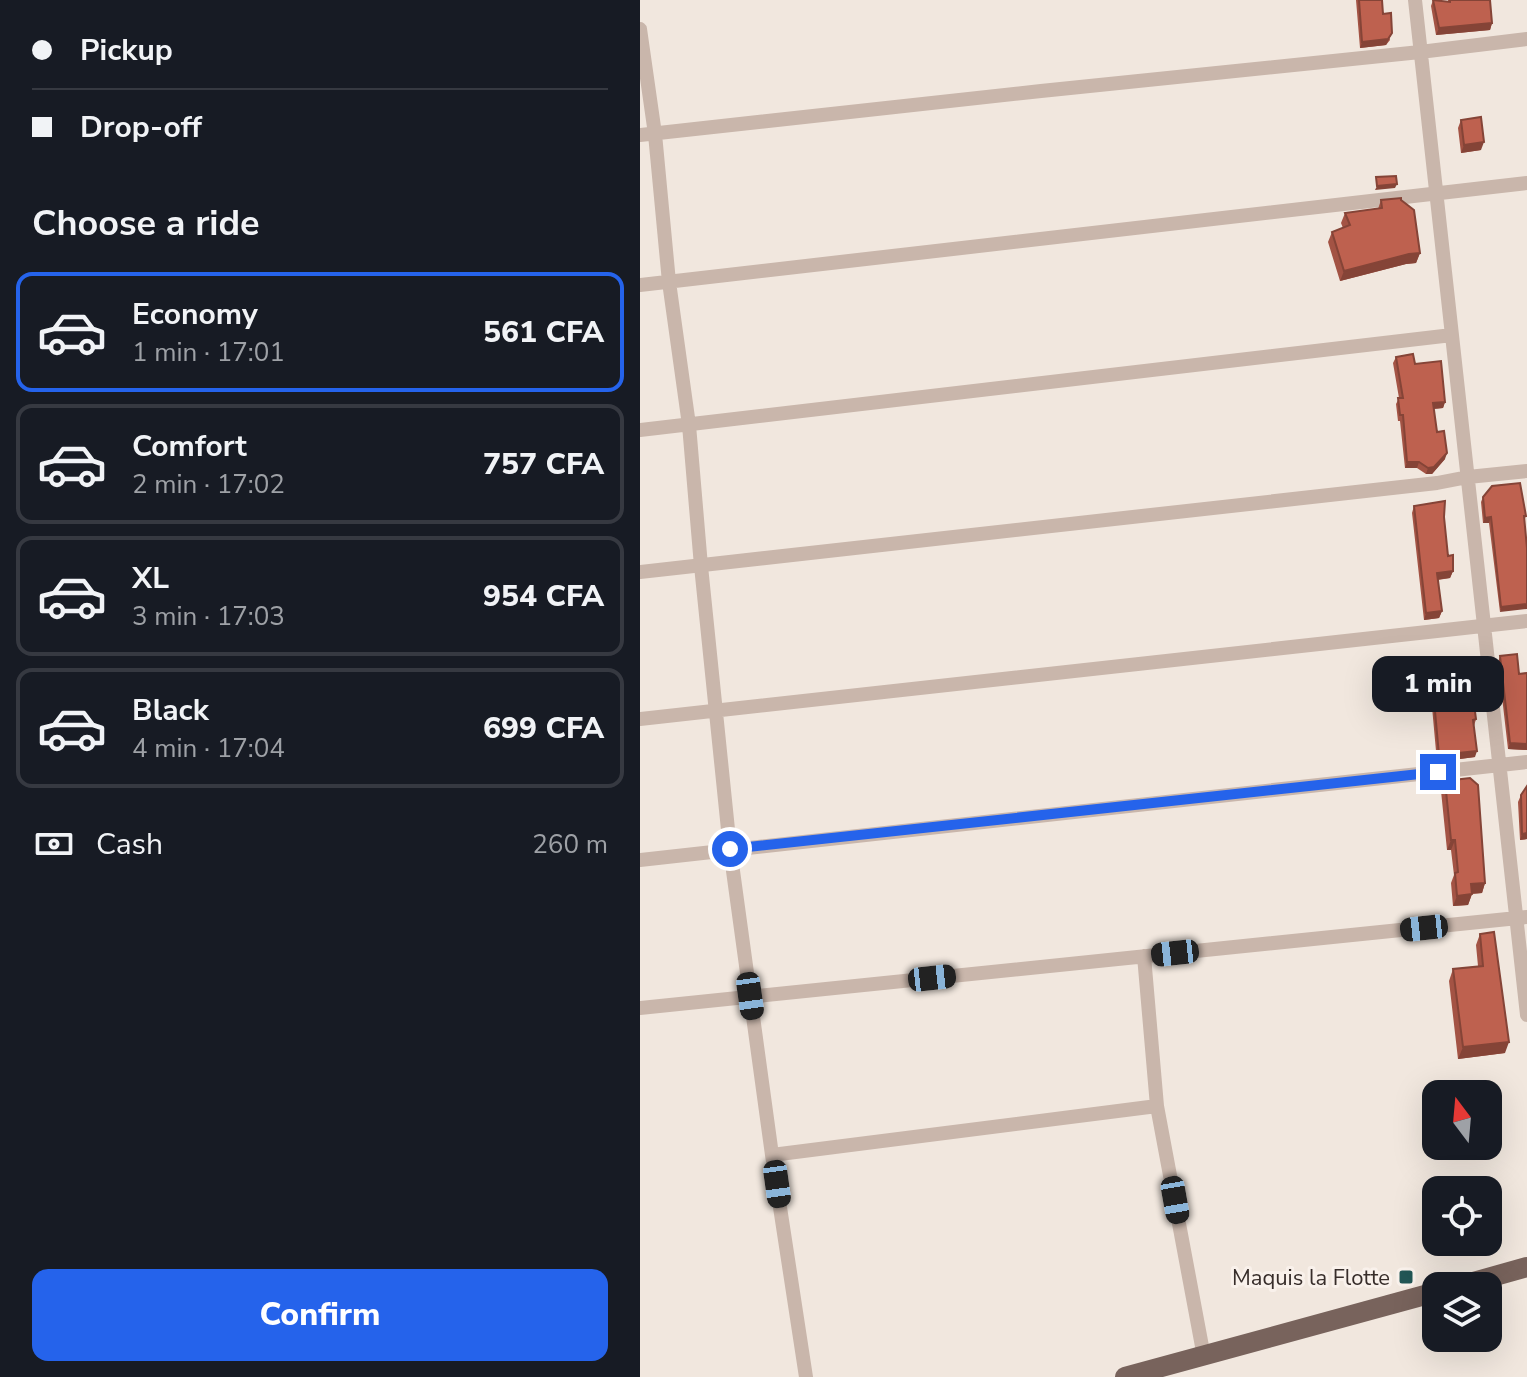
<!DOCTYPE html>
<meta charset="utf-8">
<style>
body{margin:0;font-family:"Nunito Sans",sans-serif;background:#242831;color:#f1f3f6;height:100vh;display:flex;flex-direction:column;font-size:30px;white-space:nowrap}
*{box-sizing:border-box;margin:0}
p{font-size:26px;color:#9ea1a6}
.icon{flex:none;width:44px;height:44px;fill:none;stroke:currentColor;stroke-width:2;stroke-linecap:round;stroke-linejoin:round}
.map{position:relative;flex:1;overflow:hidden}
.side{display:flex;flex-direction:column;background:#171b24;width:640px}
.side>*{flex:none}
.banner{display:grid;align-content:center;height:176px;padding:0 32px;background:#171b24}
.needle{width:52px;rotate:344deg}
.fabs{position:absolute;left:782px;top:1080px;display:grid;gap:16px}
.fabs a{display:grid;place-items:center;width:80px;height:80px;border-radius:16px;background:#171b24;box-shadow:0 8px 32px #0002;font-size:40px}
.end{position:absolute;width:36px;height:36px;margin:-18px;border:10px solid #2563eb;background:#fff;box-shadow:0 0 0 4px #fff}
.from{border-radius:50%}
.bubble{position:absolute;height:56px;border-radius:16px;background:#171b24;box-shadow:0 8px 32px #0002;font-size:26px;font-weight:800;line-height:56px;text-align:center}
.car{position:absolute;width:24px;height:48px;margin:-24px -12px;border-radius:10px;box-shadow:0 0 6px 2px #0007;background:linear-gradient(#222 24%,#8ab4d8 0 40%,#222 0 76%,#8ab4d8 0 86%,#222 0)}
.banner b{display:flex;align-items:center;gap:28px;height:76px;font-size:30px}
.banner b+b{border-top:2px solid #363941}
.banner i{width:20px;height:20px;background:#f1f3f6}
ul{padding:0;list-style:none}
li{display:flex;align-items:center;gap:24px;height:120px;margin:0 16px 12px;padding:0 16px;border:4px solid #363941;border-radius:16px}
li div{flex:1}
li b{display:block;font-size:30px}
li em{font-style:normal;font-weight:800}
li.on{border-color:#2563eb}
li>.icon{width:72px;height:72px;stroke-width:1.5}
h2{padding:0 32px;font-size:36px;line-height:96px}
.pay{display:flex;align-items:center;gap:20px;height:88px;padding:0 32px;font-size:30px}
.pay p{margin-inline-start:auto}
.primary-button{display:flex;gap:16px;margin-top:auto;padding:16px 32px}
.primary-button a{flex:1;height:92px;border-radius:16px;background:#2563eb;color:#fff;font-size:32px;font-weight:800;line-height:92px;text-align:center}
main{display:flex;flex:1;min-height:0}
.map>svg:first-child{display:block}
</style>
<main>
<section class="side">
<div class="banner">
<b><i class="from"></i>Pickup</b>
<b><i></i>Drop-off</b>
</div>
<h2>Choose a ride</h2>
<ul>
<li class="on"><svg class="icon" aria-label="car" viewBox="0 0 24 24"><path d="M5 17H2v-5l4-1 3-4h7l3 4 3 1v5h-3M9 17h6M6 11h13"/><circle cx="7" cy="17" r="2"/><circle cx="17" cy="17" r="2"/></svg><div><b>Economy</b><p>1 min · 17:01</p></div><em>561 CFA</em></li>
<li><svg class="icon" aria-label="car" viewBox="0 0 24 24"><path d="M5 17H2v-5l4-1 3-4h7l3 4 3 1v5h-3M9 17h6M6 11h13"/><circle cx="7" cy="17" r="2"/><circle cx="17" cy="17" r="2"/></svg><div><b>Comfort</b><p>2 min · 17:02</p></div><em>757 CFA</em></li>
<li><svg class="icon" aria-label="car" viewBox="0 0 24 24"><path d="M5 17H2v-5l4-1 3-4h7l3 4 3 1v5h-3M9 17h6M6 11h13"/><circle cx="7" cy="17" r="2"/><circle cx="17" cy="17" r="2"/></svg><div><b>XL</b><p>3 min · 17:03</p></div><em>954 CFA</em></li>
<li><svg class="icon" aria-label="car" viewBox="0 0 24 24"><path d="M5 17H2v-5l4-1 3-4h7l3 4 3 1v5h-3M9 17h6M6 11h13"/><circle cx="7" cy="17" r="2"/><circle cx="17" cy="17" r="2"/></svg><div><b>Black</b><p>4 min · 17:04</p></div><em>699 CFA</em></li>
</ul>
<div class="pay"><svg class="icon" aria-label="cash" viewBox="0 0 24 24"><path d="M3 7h18v10H3z"/><circle cx="12" cy="12" r="2"/></svg>Cash<p>260 m</p></div>
<div class="primary-button"><a>Confirm</a></div>
</section>
<div class="map">
<svg width="887" height="1377" viewBox="0 0 887 1377">
<rect width="100%" height="100%" fill="#f1e7de"/>
<g fill="none" stroke-linecap="round" stroke-linejoin="round">
<path stroke="#c9b6ab" stroke-width="14" d="M775,0L887,1015
M0,29L15,134L29,282L49,425L61,566L90,849L132,1155L166,1377
M0,135L401,91L780,52L887,39
M0,285L887,183
M0,430L812,335
M0,572L797,483L828,477L887,471
M0,719L887,621
M0,860L887,762
M504,956L517,1106L564,1357
M0,1008L887,917
M132,1155L517,1106"/>
<path stroke="#78635c" stroke-width="20" d="M819,1286L887,1267
M485,1377L796,1292"/>
</g>
<path fill="#a35344" d="M716,0H742L743,14L750,40L746,45L720,48Z
M793,0L808,2V0H850L852,23L850,30L796,35L791,6Z
M821,120L841,150L821,153L818,128Z
M741,200L780,253L776,263L766,264L700,281L688,242L692,232L703,228L701,223L705,213L738,209Z
M756,357L775,364L805,402L803,408L794,409L797,432L805,459L792,474H786L777,468H765L760,421H758L756,404L759,398L753,363Z
M843,497L886,516L884,521L887,548L860,612L849,523H843L841,502Z
M774,506L804,517L808,556L813,571L810,578L798,580L802,611L799,618L784,620L772,513Z
M860,656L879,674L887,673V750L868,749L858,662Z
M812,670L836,719L834,726L835,757L797,762L792,707L794,700L813,698L810,676Z
M805,781L845,883L842,893L832,894L828,905L813,906L811,883L814,875L811,850H807L801,791Z
M881,795L887,839L880,840L878,802Z
M840,934L865,1053L818,1059L809,981L813,969L838,966L836,945Z"/>
<path fill="#854437" d="M852,23L850,30L796,35L799,28Z
M752,33L746,45L720,48L722,42Z
M844,142L841,150L821,153L824,145Z
M757,184L755,188L735,190L737,186Z
M780,253L776,263L766,264L700,281L704,271L769,254Z
M805,402L803,408L791,409L793,403Z
M807,453L805,459L792,474H786L788,468Z
M767,462H779L777,468H765Z
M851,517L849,523H843L845,518Z
M813,571L810,578L794,580L797,573Z
M887,604V609L860,612L861,607Z
M802,611L799,618L784,620L786,613Z
M870,743L887,744V750L868,749Z
M837,751L835,757L797,762L799,755Z
M887,833V839L880,840L882,834Z
M811,840H815L811,850H807Z
M845,883L842,893L827,894L831,884Z
M832,894L828,905L813,906L817,896Z
M869,1042L865,1053L818,1059L823,1047Z"/>
<path fill="#be614f" stroke="#854437" stroke-width="2" d="M719,0H742L743,14L751,13L752,33L748,39L722,42Z
M793,0L810,2V0H850L852,23L799,28Z
M841,117L844,142L824,145L821,120Z
M756,176L757,184L737,186L736,177Z
M761,198V200L774,210L780,253L769,254L704,271L692,232L710,225L705,213L742,208L741,200Z
M773,354L775,364L801,361L805,402L793,403L797,432L804,431L807,453L794,467L788,468L779,462H767L763,415H760L758,398H763L756,357Z
M880,483L886,516H884L887,548V604L861,607L851,517L845,518L843,497L852,486Z
M805,501L804,517L808,556L813,555V571L797,573L802,611L786,613L774,506Z
M877,654L879,674L887,673V744L870,743L860,656Z
M829,667L836,719L833,720L837,751L799,755L794,700L816,698L812,670Z
M830,778L838,785L845,883L831,884L832,894L817,896L815,873L818,872L815,840H811L805,781Z
M887,786V833L882,834L881,795Z
M854,932L869,1042L823,1047L813,969L843,966L840,934Z"/>
<g fill="none" stroke-linecap="round" stroke-linejoin="round">
<path stroke="#2563eb" stroke-width="10" d="M90,849L798,772"/>
</g>
<rect fill="#225655" stroke="#f9f1eb" stroke-width="3" x="758" y="1269" width="16" height="16" rx="4"/>
<g text-anchor="middle" stroke-width="6" stroke-linejoin="round" paint-order="stroke">
<g font-size="22" fill="#372d2a" stroke="#f9f1eb" text-anchor="end">
<text x="750" y="1285">Maquis la Flotte</text>
</g>
</g>
</svg>
<div class="fabs">
<a><svg class="needle" viewBox="-14 -14 28 28"><path d="M0-13l5 13h-10z" fill="#e53935"/><path d="M0 13l5-13h-10z" fill="#9ea1a6"/></svg></a>
<a><svg class="icon" aria-label="locate" viewBox="0 0 24 24"><circle cx="12" cy="12" r="6"/><path d="M12 2v4M12 18v4M2 12h4M18 12h4"/></svg></a>
<a><svg class="icon" aria-label="layers" viewBox="0 0 24 24"><path d="M12 4l9 5-9 5-9-5zM3 14l9 5 9-5"/></svg></a>
</div>
<i class="end from" style="left:90px;top:849px"></i>
<i class="end" style="left:798px;top:772px"></i>
<div class="bubble" style="left:732px;top:656px;width:132px">1 min</div>
<i class="car" style="left:784px;top:928px;rotate:264deg"></i>
<i class="car" style="left:535px;top:953px;rotate:264deg"></i>
<i class="car" style="left:292px;top:978px;rotate:84deg"></i>
<i class="car" style="left:110px;top:996px;rotate:172deg"></i>
<i class="car" style="left:137px;top:1184px;rotate:172deg"></i>
<i class="car" style="left:535px;top:1200px;rotate:170deg"></i>
</div>
</main>
